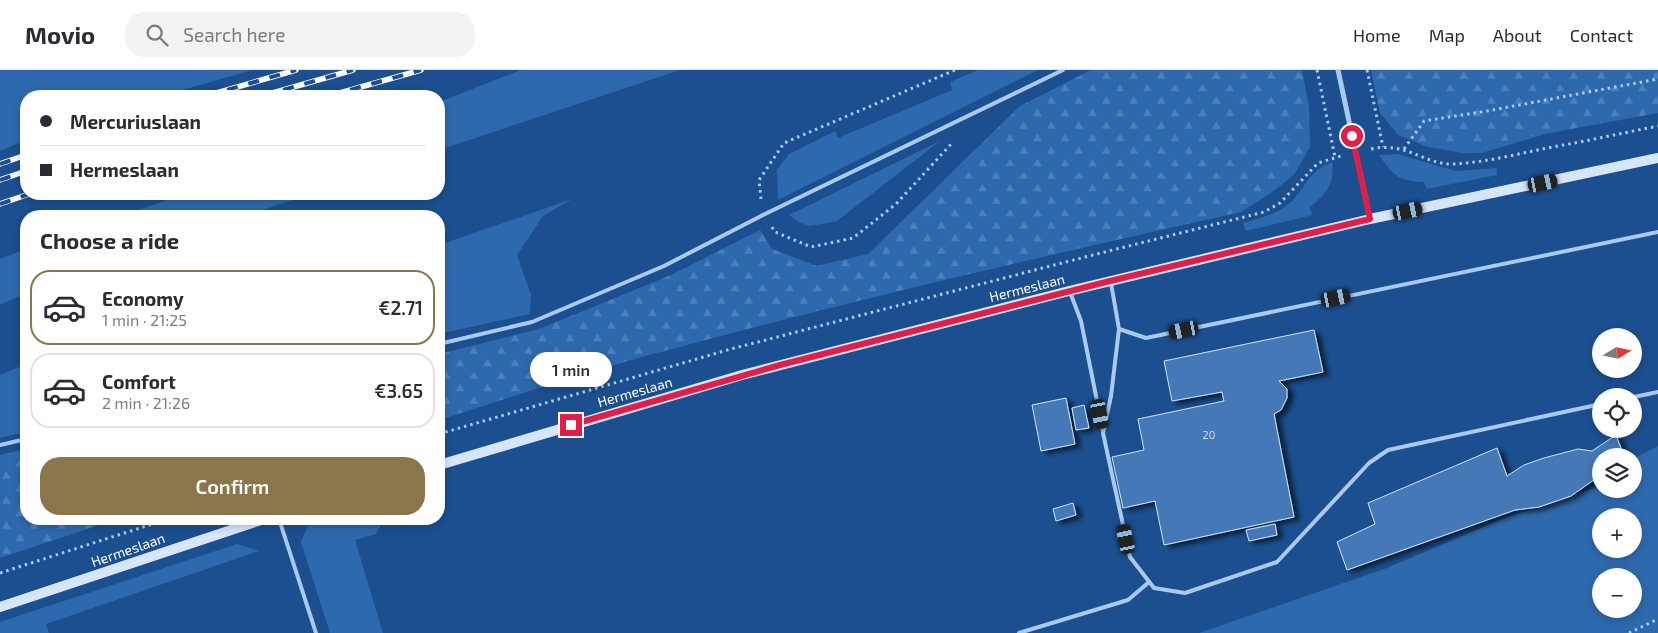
<!DOCTYPE html>
<meta charset="utf-8">
<style>
body{margin:0;font-family:"Exo 2",sans-serif;background:#f2f2f3;color:#2b2b33;height:100vh;display:flex;flex-direction:column;font-size:19px;white-space:nowrap}
*{box-sizing:border-box;margin:0}
p{font-size:16px;color:#7c7c81}
.icon{flex:none;width:28px;height:28px;fill:none;stroke:currentColor;stroke-width:2;stroke-linecap:round;stroke-linejoin:round}
.map{position:relative;flex:1;overflow:hidden}
.sheet{position:absolute;left:20px;top:140px;width:425px;height:315px;display:flex;flex-direction:column;background:#fff;border-radius:20px;box-shadow:0 2px 8px #0003}
.sheet>*{flex:none}
.guide{position:absolute;left:20px;top:20px;width:425px;height:110px;border-radius:20px;box-shadow:0 2px 8px #0003;display:grid;align-content:center;height:110px;padding:0 20px;background:#fff}
.needle{width:32px;rotate:80deg}
.fabs{position:absolute;left:1592px;top:258px;display:grid;gap:10px}
.fabs a{display:grid;place-items:center;width:50px;height:50px;border-radius:50%;background:#fff;box-shadow:0 2px 8px #0003;font-size:25px}
.end{position:absolute;width:22px;height:22px;margin:-11px;border:6px solid #e11d48;background:#fff;box-shadow:0 0 0 2px #fff}
.from{border-radius:50%}
.bubble{position:absolute;height:35px;border-radius:18px;background:#fff;box-shadow:0 2px 8px #0003;font-size:16px;font-weight:600;line-height:35px;text-align:center}
.car{position:absolute;width:15px;height:30px;margin:-15px -8px;border-radius:6px;box-shadow:0 0 4px 1px #0007;background:linear-gradient(#222 24%,#8ab4d8 0 40%,#222 0 76%,#8ab4d8 0 86%,#222 0)}
.guide b{display:flex;align-items:center;gap:18px;height:48px;font-size:19px}
.guide b+b{border-top:1px solid #e1e1e2}
.guide i{width:12px;height:12px;background:#2b2b33}
ul{padding:0;list-style:none}
li{display:flex;align-items:center;gap:15px;height:75px;margin:0 10px 8px;padding:0 10px;border:2px solid #e1e1e2;border-radius:20px}
li div{flex:1}
li b{display:block;font-size:19px}
li em{font-style:normal;font-weight:600}
li.active{border-color:#8a764a}
li>.icon{width:45px;height:45px;stroke-width:1.5}
h2{padding:0 20px;font-size:22px;line-height:60px}
.primary-button{display:flex;gap:10px;margin-top:auto;padding:10px 20px}
.primary-button a{flex:1;height:58px;border-radius:20px;background:#8a764a;color:#fff;font-size:20px;font-weight:600;line-height:58px;text-align:center}
header{display:flex;align-items:center;gap:30px;box-sizing:border-box;height:70px;padding:0 25px;background:#fff;border-bottom:1px solid #e1e1e2}
header strong{font-size:24px}
nav{display:flex;gap:28px;margin-inline-start:auto;font-size:18px}
.search{width:350px;height:45px;background:#f2f2f3;display:flex;align-items:center;gap:12px;box-sizing:border-box;padding:0 18px;border-radius:20px;color:#7c7c81;font-size:19px}
.map>svg:first-child{display:block}
</style>
<header>
<strong>Movio</strong>
<div class="search"><svg class="icon" aria-label="search" viewBox="0 0 24 24"><circle cx="10" cy="10" r="6"/><path d="M15 15l6 6"/></svg>Search here</div>
<nav><a>Home</a><a>Map</a><a>About</a><a>Contact</a></nav>
</header>
<div class="map">
<svg width="1658" height="563" viewBox="0 0 1658 563">
<defs>
<pattern id="forest-firs" width="22" height="20" patternUnits="userSpaceOnUse" patternTransform="scale(1.25)"><rect width="22" height="20" fill="#2e69ad"/><path d="M5 1l3.5 6h-7zM16 11l3.5 6h-7z" fill="#4d80b9"/></pattern>
<filter id="shadow"><feDropShadow dx="5.5" dy="3" stdDeviation="2.5" flood-color="#0009"/></filter>
</defs>
<rect width="100%" height="100%" fill="#1b4f8f"/>
<path fill="#2e69ad" fill-rule="evenodd" d="M0,0H252L162,26H26V70L0,81Z
M521,0H680L439,80V32Z
M978,0H1038L778,130L777,100L789,84L835,61L838,68L952,20L950,12Z
M1552,62L1482,83H1462L1429,77H1473Z
M940,71L837,151L810,156L800,153L789,145Z
M1397,84L1456,101L1497,98V105L1427,119L1424,112C1398,111 1394,106 1379,85Z
M1332,92C1335,114 1326,124 1310,137L1312,145L1246,161L1243,153C1261,148 1279,144 1293,130C1308,113 1309,101 1332,92Z
M185,124H310L245,146H120Z
M572,129L543,146L517,185L531,225L530,244L439,264V175Z
M26,179V223L0,235V189Z
M26,294V362L0,368V305Z
M1658,376V563H1199L1387,498L1502,449L1597,417L1601,413V419H1634V388ZM1601,446H1634V479H1601ZM1601,506H1634V539H1601Z
M311,449H377L380,457L376,464L355,470L383,563H330L301,472Z
M237,474L259,481L46,554L49,563H0V552Z"/>
<path fill="url(#forest-firs)" d="M1091,0H1302L1309,36L1310,77L1294,105L1268,125L1241,142C1040,187 840,233 642,287C574,306 506,329 439,350V284L539,259L671,205L760,160L772,179L817,196L868,184L1020,36Z
M1371,0H1658V43L1473,77H1428L1398,65L1380,43Z
M26,379V449H117L0,488V385Z"/>
<path fill="#4478b7" stroke="#cfe3fa" filter="url(#shadow)" d="M1314,260L1323,302L1279,311L1287,319V328L1281,340L1274,344L1294,447L1164,475L1155,431L1123,438L1112,387L1144,380L1138,349L1224,331L1222,322L1172,331L1164,291Z
M1066,328L1075,374L1041,381L1032,335Z
M1084,335L1089,358L1076,360L1072,338Z
M1616,365L1624,386H1601V401L1598,407L1571,426L1539,437L1515,440L1347,500L1337,472L1375,454L1368,433L1497,378L1507,406L1524,395L1544,388L1578,379L1592,381Z
M1073,433L1076,445L1056,451L1053,439Z
M1275,454L1277,465L1249,471L1246,460Z"/>
<g fill="none" stroke-linecap="round" stroke-linejoin="round">
<path stroke="#a9c9ee" stroke-width="3" stroke-dasharray="2.5 4" stroke-linecap="butt" d="M1317,0L1335,87
M1367,0L1383,77
M1371,79C1407,71 1425,96 1456,94C1485,92 1514,85 1542,79C1581,72 1619,64 1658,56
M1404,79L1424,51L1487,41L1658,9
M761,129L759,110L784,73L955,0
M772,157L775,162L811,177L853,168L896,134L953,72
M439,364L731,279L1085,187L1264,142L1280,133L1318,93L1341,86
M0,503L168,449
M1629,563L1658,549"/>
<path stroke="#a9c9ee" stroke-width="4" d="M1111,213L1119,259L1111,326L1103,363L1130,487L1154,518L1185,523L1277,492L1369,393L1388,380L1601,334
M1070,222L1081,251L1103,361
M1119,259L1146,268L1658,162
M439,274L532,252L664,196L765,144L1063,0
M1634,327L1658,322
M0,375L26,369
M279,449L316,563
M1019,563L1128,530L1149,512"/>
<path stroke="#a9c9ee" stroke-width="5" d="M1338,0L1370,149"/>
<path stroke="#d6e6fa" stroke-width="10" d="M439,395L742,305L1069,221L1370,149L1658,88
M0,537L264,449"/>
<g stroke="#fff" stroke-width="5.5">
<path id="rail" d="M206,26L296,0
M262,26L353,0
M329,26L421,0
M0,94L26,85
M0,110L26,101
M0,134L29,124"/>
</g>
<use href="#rail" stroke="#1b4f8f" stroke-width="4" stroke-dasharray="11" stroke-linecap="butt"/>
</g>
<g fill="none" stroke-linecap="round" stroke-linejoin="round">
<path stroke="#e11d48" stroke-width="6" d="M571,355L780,295L1110,211L1370,149L1352,66"/>
</g>
<g text-anchor="middle" stroke-width="4" stroke-linejoin="round" paint-order="stroke">
<g font-size="11" fill="#d0dded">
<text x="1209" y="369">20</text>
</g>
<g font-size="14" fill="#fff" stroke="#1b4f8f">
<text transform="translate(1027 218) rotate(-14)" y="5">Hermeslaan</text>
<text transform="translate(635 322) rotate(-16)" y="5">Hermeslaan</text>
<text transform="translate(128 480) rotate(-19)" y="5">Hermeslaan</text>
</g>
</g>
</svg>
<div class="fabs">
<a><svg class="needle" viewBox="-14 -14 28 28"><path d="M0-13l5 13h-10z" fill="#e53935"/><path d="M0 13l5-13h-10z" fill="#7c7c81"/></svg></a>
<a><svg class="icon" aria-label="locate" viewBox="0 0 24 24"><circle cx="12" cy="12" r="6"/><path d="M12 2v4M12 18v4M2 12h4M18 12h4"/></svg></a>
<a><svg class="icon" aria-label="layers" viewBox="0 0 24 24"><path d="M12 4l9 5-9 5-9-5zM3 14l9 5 9-5"/></svg></a>
<a>+</a>
<a>−</a>
</div>
<i class="end from" style="left:1352px;top:66px"></i>
<i class="end" style="left:571px;top:355px"></i>
<div class="bubble" style="left:530px;top:282px;width:82px">1 min</div>
<i class="car" style="left:1543px;top:113px;rotate:78deg"></i>
<i class="car" style="left:1408px;top:141px;rotate:78deg"></i>
<i class="car" style="left:1336px;top:228px;rotate:78deg"></i>
<i class="car" style="left:1184px;top:260px;rotate:258deg"></i>
<i class="car" style="left:1100px;top:344px;rotate:169deg"></i>
<i class="car" style="left:1126px;top:469px;rotate:348deg"></i>
<div class="guide">
<b><i class="from"></i>Mercuriuslaan</b>
<b><i></i>Hermeslaan</b>
</div>
<section class="sheet">
<h2>Choose a ride</h2>
<ul>
<li class="active"><svg class="icon" aria-label="car" viewBox="0 0 24 24"><path d="M5 17H2v-5l4-1 3-4h7l3 4 3 1v5h-3M9 17h6M6 11h13"/><circle cx="7" cy="17" r="2"/><circle cx="17" cy="17" r="2"/></svg><div><b>Economy</b><p>1 min · 21:25</p></div><em>€2.71</em></li>
<li><svg class="icon" aria-label="car" viewBox="0 0 24 24"><path d="M5 17H2v-5l4-1 3-4h7l3 4 3 1v5h-3M9 17h6M6 11h13"/><circle cx="7" cy="17" r="2"/><circle cx="17" cy="17" r="2"/></svg><div><b>Comfort</b><p>2 min · 21:26</p></div><em>€3.65</em></li>
</ul>
<div class="primary-button"><a>Confirm</a></div>
</section>
</div>
